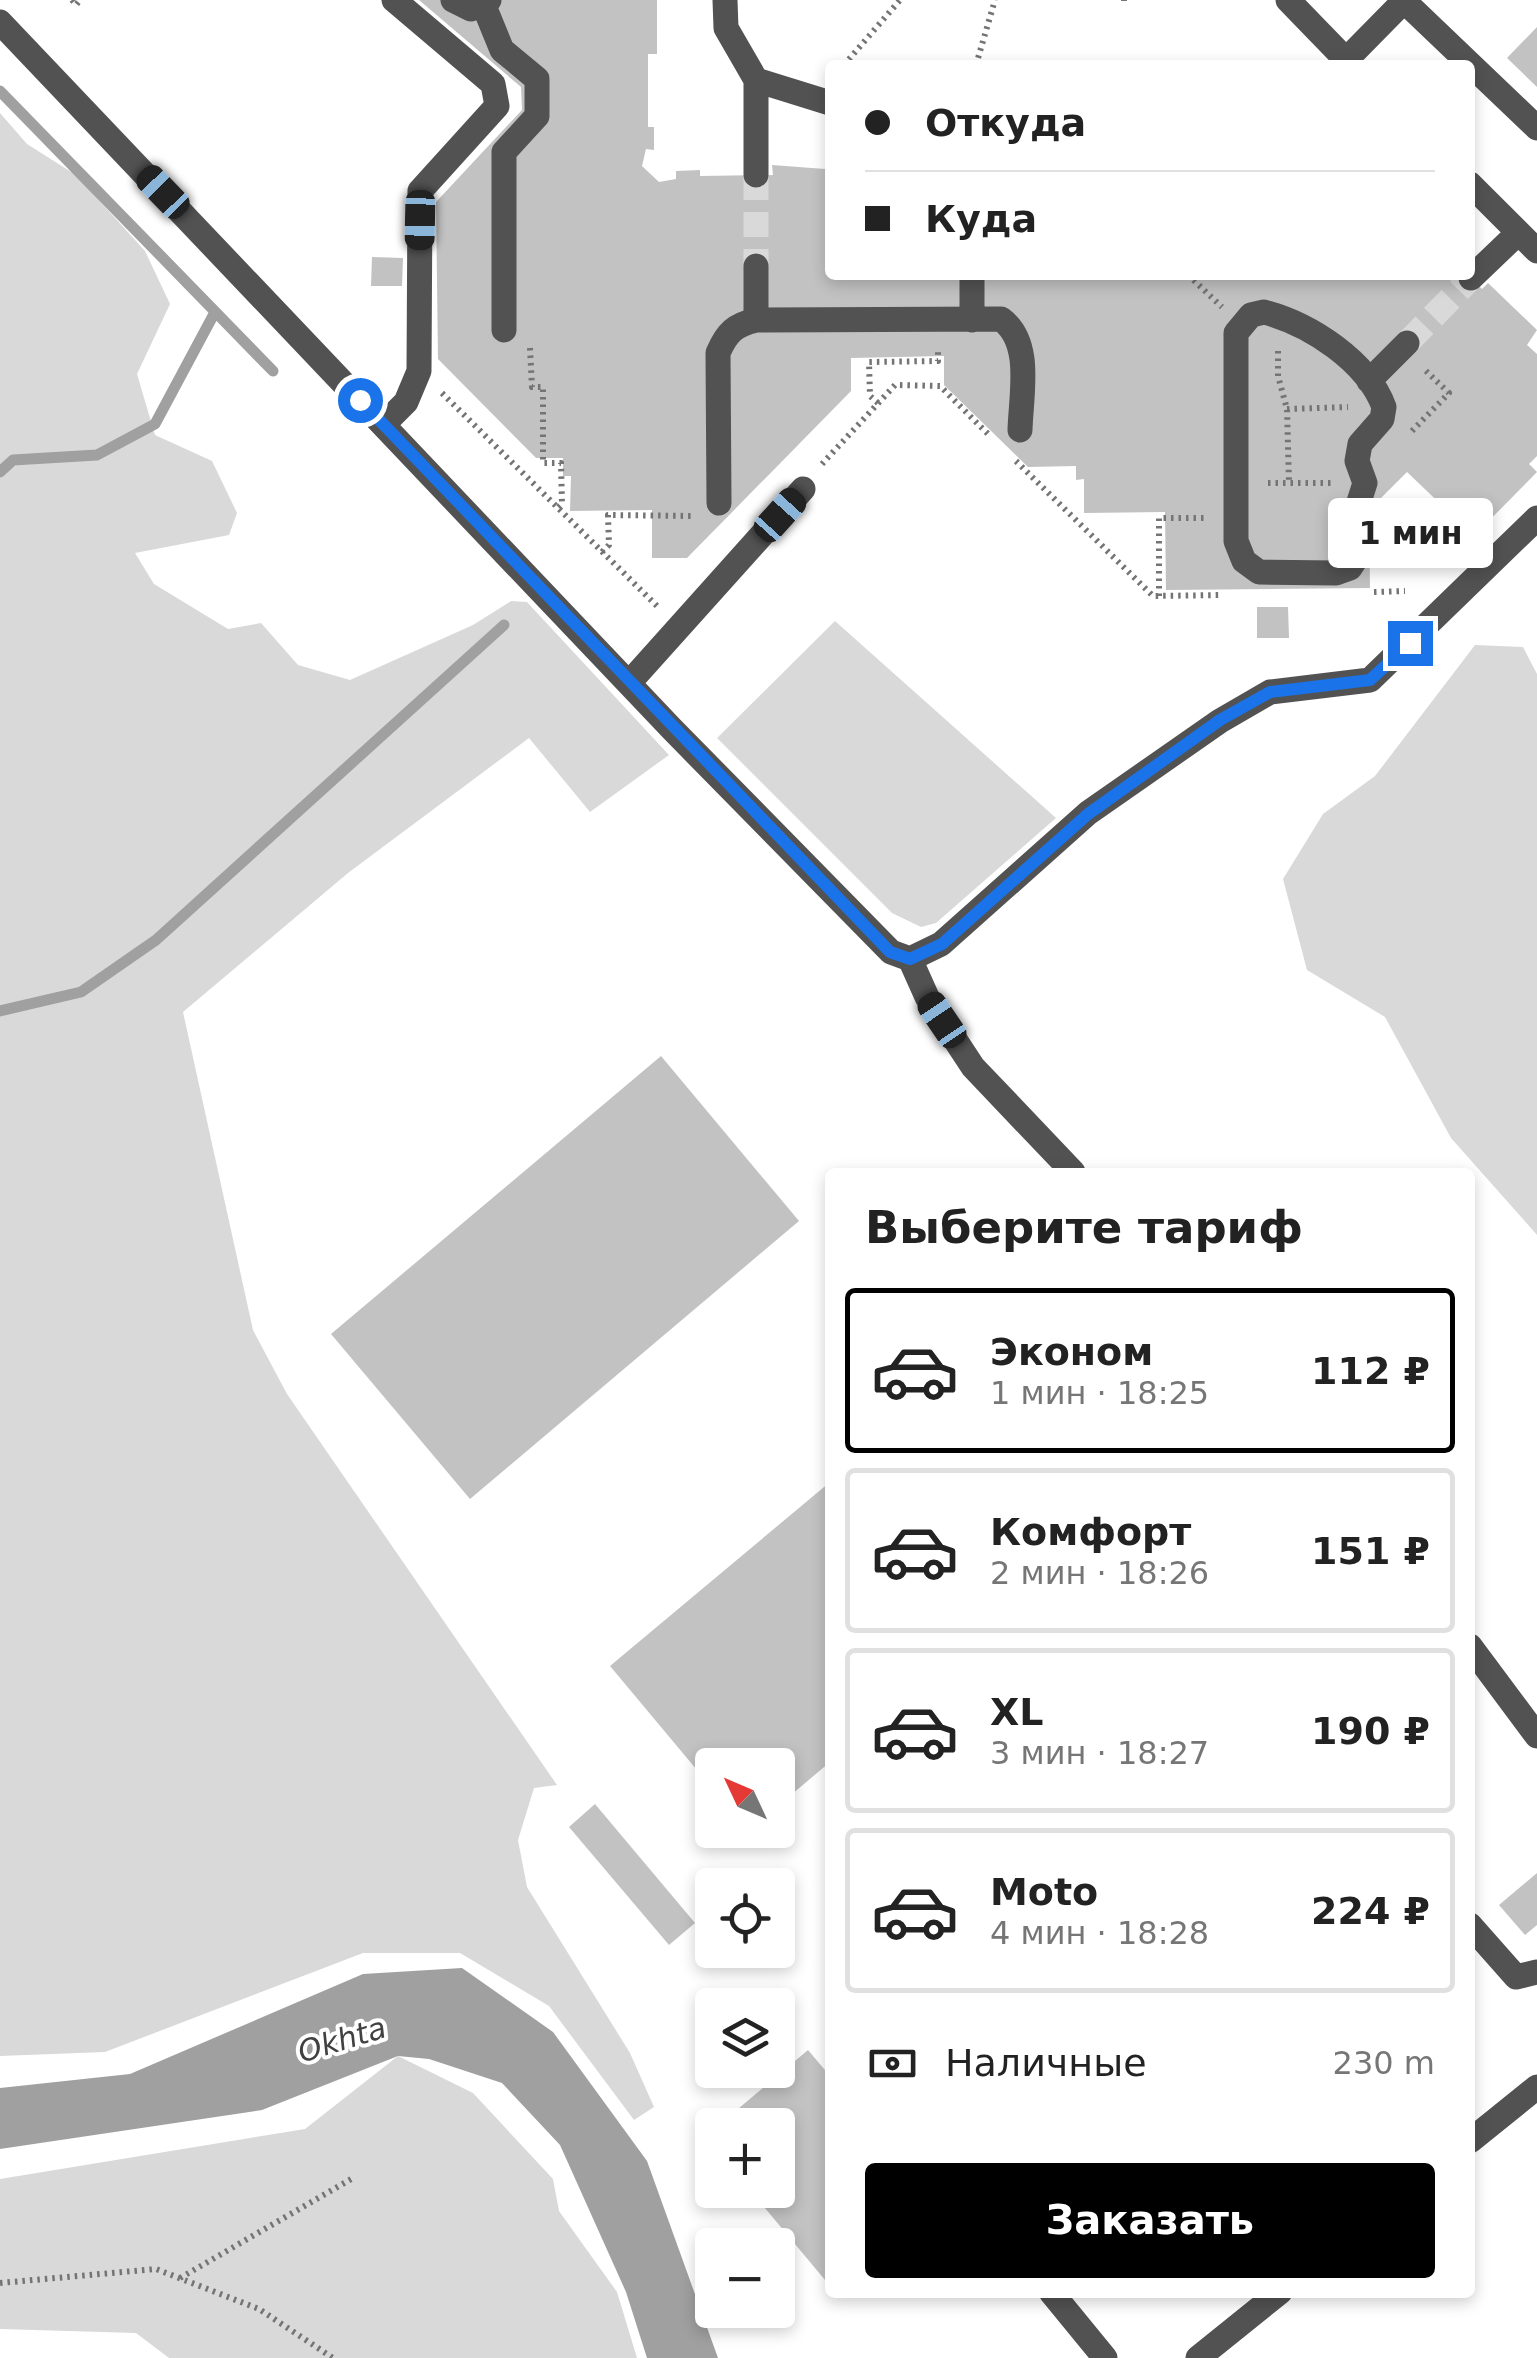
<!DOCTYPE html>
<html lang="ru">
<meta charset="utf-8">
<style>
body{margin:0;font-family:"DejaVu Sans",sans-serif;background:#f6f6f6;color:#222;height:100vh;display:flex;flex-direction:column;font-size:38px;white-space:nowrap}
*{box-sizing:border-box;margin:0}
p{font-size:32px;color:#767676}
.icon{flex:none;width:55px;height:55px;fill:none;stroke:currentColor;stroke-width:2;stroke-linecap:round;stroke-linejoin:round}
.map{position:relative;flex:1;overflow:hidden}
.details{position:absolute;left:825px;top:1168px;width:650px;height:1130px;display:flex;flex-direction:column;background:#fff;border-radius:10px;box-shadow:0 5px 15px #0003}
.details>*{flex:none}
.top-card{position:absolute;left:825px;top:60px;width:650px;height:220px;border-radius:10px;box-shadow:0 5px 15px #0003;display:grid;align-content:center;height:220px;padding:0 40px;background:#fff}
.needle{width:65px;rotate:314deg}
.controls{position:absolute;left:695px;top:1748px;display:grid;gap:20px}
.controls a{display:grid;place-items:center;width:100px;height:100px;border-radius:10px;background:#fff;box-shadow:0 5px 15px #0003;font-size:50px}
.end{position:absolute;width:45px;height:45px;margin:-22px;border:12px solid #1a73e8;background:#fff;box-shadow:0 0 0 5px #fff}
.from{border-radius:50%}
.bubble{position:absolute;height:70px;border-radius:10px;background:#fff;box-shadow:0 5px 15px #0003;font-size:32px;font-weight:600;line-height:70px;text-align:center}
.car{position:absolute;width:30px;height:60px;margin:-30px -15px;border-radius:12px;box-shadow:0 0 8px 2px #0007;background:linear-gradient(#222 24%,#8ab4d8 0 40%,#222 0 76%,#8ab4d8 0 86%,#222 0)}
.top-card b{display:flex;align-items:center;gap:35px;height:95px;font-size:38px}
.top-card b+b{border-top:2px solid #e0e0e0}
.top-card i{width:25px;height:25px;background:#222}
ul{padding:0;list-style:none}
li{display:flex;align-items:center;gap:30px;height:165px;margin:0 20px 15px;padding:0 20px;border:5px solid #e0e0e0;border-radius:10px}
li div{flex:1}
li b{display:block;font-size:38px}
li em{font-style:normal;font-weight:600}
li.current{border-color:#000}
li>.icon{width:90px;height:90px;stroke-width:1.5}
h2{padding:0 40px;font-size:45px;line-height:120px}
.pay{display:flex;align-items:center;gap:25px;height:110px;padding:0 40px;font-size:38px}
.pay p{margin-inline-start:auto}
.action{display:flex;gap:20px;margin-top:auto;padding:20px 40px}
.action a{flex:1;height:115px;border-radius:10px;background:#000;color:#fff;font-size:40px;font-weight:600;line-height:115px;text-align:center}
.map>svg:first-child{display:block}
</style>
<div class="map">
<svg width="1537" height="2358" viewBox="0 0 1537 2358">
<rect width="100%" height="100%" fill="#fff"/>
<path fill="#d9d9d9" d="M0,113L27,144L76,175L145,251L170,304L137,374L155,435L212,461L237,513L229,535L135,553L154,584L228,629L261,623L298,665L350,680L473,625L511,601L527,602L669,755L590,812L529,738L348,873L183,1012L253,1330L287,1394L557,1785L534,1788L518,1840L527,1887L630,2053L654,2107L634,2120L549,2006L460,1953H363L105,2052L0,2056Z
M835,621L1056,818L936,923L921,927L892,913L717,738Z
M1475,645L1523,647L1537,674V1235L1451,1138L1385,1017L1307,970L1283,879L1323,814L1375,776Z
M398,2056L473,2093L553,2179L559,2211L617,2292L637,2358H169L136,2333L0,2329V2179L305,2129Z"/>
<path fill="#a0a0a0" d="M462,1968L553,2032L647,2161L718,2358H647L626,2292L560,2145L502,2083L429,2059L398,2056L262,2110L0,2149V2088L130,2074L363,1974Z"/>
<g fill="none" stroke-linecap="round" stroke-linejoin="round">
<path stroke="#a0a0a0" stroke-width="11" d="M0,91L273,371
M0,472L13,460L97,455L155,424L215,312
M0,1011L81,992L156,940L504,625"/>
</g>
<path fill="#c2c2c2" d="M419,0H657V54H648V127H654V150L646,149L642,166L659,182L676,179V171L700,170V176L773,175L772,165L825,169V164H830V275H1468L1482,289L1488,283L1537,330L1527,345L1537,354V456L1529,464L1537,472L1474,536L1407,472L1369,510L1370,588L1166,590L1165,512L1084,513V479L1076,480V466L1028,467L944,385V356L851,358V391L687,558H652V510L570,511L571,476H563V458H536L438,359L436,202L522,110L521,87Z
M1537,27V87L1507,58Z
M372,257L403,258L402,286H371Z
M1257,607H1288L1289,638H1257Z
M661,1056L799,1221L470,1499L331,1334Z
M830,1482V1762L778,1806V1765H712V1788L610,1666Z
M595,1804L695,1923L669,1945L569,1827Z
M1537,1873V1925L1525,1935L1499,1905Z
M808,2050L830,2076V2276L825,2280L750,2190H778V2125H719Z"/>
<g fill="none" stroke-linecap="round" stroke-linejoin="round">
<path stroke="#d9d9d9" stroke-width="25" stroke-dasharray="25 12" stroke-linecap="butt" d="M756,175V266
M1407,343L1471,278"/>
<path stroke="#747474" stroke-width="6" stroke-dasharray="2.5 5" stroke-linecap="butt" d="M72,0L76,5L80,0
M1124,0V1
M844,65L900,0
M976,65L995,0
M1188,275L1222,307
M530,348L532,387H543V463H561L562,504L558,508
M1278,351V376L1287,409L1289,483
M442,393L657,606
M878,403L870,396L869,362L938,361V350
M1287,409L1348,407
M1412,431L1449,393L1424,369
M1016,461L1153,596L1222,595
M822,464L895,385L940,386L989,435
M1268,483H1335
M602,552L609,545L608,515L693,516
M1374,592L1405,591
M1159,596V518H1205
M180,2278L353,2178
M0,2283L156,2269L259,2309L333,2358"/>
<path stroke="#525252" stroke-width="25" d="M453,0L471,9L489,0
M725,0L726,28L756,80L830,103
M1288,0L1351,65
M1404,1L1537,128
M484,6L502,50L537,79V116L504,152V330
M0,22L672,729L891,952L910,959L927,997L973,1067L1073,1172
M1341,65L1405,0
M756,80V175
M1470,184L1537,251
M756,266V320
M1471,278L1518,233
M1264,312C1310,324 1367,361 1384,407L1382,419L1360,444L1357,461L1365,483L1357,508L1359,554L1350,568L1336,573L1259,572L1244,561L1236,541V333L1251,315Z
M972,320V275
M1369,381L1407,343
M384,424L406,402L419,371L420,191L497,106L493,84L394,0
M719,503L718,353C727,332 735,325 756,320L1001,319C1033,342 1021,394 1020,430
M629,683L803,489
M910,959L941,944L1088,813L1220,721L1270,692L1370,680L1537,518
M1470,1646L1537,1736
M1470,1925L1516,1977L1537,1972
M1470,2141L1537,2087
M1051,2292L1105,2358
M1198,2358L1280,2292"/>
</g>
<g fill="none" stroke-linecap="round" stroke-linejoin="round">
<path stroke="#1a73e8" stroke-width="12" d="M360,400L890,952L910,959L942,944L1088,814L1220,720L1270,692L1370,680L1410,643"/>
</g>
<g text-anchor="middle" stroke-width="8" stroke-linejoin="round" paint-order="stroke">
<g font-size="30" font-style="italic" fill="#414141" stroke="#fff">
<text transform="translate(342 2040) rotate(-17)" y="10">Okhta</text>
</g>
</g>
</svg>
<div class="controls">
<a><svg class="needle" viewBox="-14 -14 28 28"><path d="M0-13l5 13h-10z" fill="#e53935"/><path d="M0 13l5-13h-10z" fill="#767676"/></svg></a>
<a><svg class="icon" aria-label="locate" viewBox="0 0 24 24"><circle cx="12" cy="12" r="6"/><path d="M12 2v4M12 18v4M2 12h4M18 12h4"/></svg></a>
<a><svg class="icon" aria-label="layers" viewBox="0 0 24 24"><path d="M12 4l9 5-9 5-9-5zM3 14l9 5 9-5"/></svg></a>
<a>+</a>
<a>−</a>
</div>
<i class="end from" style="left:360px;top:400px"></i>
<i class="end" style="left:1410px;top:643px"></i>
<div class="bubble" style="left:1328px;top:498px;width:165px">1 мин</div>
<i class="car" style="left:163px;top:192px;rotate:316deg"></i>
<i class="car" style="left:420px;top:220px;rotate:181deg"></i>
<i class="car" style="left:780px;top:515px;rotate:42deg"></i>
<i class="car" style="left:942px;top:1020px;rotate:326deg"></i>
<div class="top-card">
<b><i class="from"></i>Откуда</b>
<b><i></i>Куда</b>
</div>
<section class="details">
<h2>Выберите тариф</h2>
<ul>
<li class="current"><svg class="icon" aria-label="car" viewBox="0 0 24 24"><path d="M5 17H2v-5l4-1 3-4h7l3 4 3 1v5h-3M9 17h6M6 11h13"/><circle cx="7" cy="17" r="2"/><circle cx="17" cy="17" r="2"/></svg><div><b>Эконом</b><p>1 мин · 18:25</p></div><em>112 ₽</em></li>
<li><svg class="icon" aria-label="car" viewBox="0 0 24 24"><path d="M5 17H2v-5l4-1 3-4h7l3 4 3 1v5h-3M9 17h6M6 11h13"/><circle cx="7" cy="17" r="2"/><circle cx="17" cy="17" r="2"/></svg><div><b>Комфорт</b><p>2 мин · 18:26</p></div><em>151 ₽</em></li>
<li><svg class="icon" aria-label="car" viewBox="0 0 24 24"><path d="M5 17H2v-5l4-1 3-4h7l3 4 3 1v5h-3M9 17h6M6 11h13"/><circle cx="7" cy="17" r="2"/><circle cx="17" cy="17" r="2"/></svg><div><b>XL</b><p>3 мин · 18:27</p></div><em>190 ₽</em></li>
<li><svg class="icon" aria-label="car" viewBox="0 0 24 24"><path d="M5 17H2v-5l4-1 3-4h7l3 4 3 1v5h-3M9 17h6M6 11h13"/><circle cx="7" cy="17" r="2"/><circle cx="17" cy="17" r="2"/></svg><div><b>Moto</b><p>4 мин · 18:28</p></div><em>224 ₽</em></li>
</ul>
<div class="pay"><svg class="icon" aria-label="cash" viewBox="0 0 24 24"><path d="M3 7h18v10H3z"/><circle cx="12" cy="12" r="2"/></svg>Наличные<p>230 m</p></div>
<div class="action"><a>Заказать</a></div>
</section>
</div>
